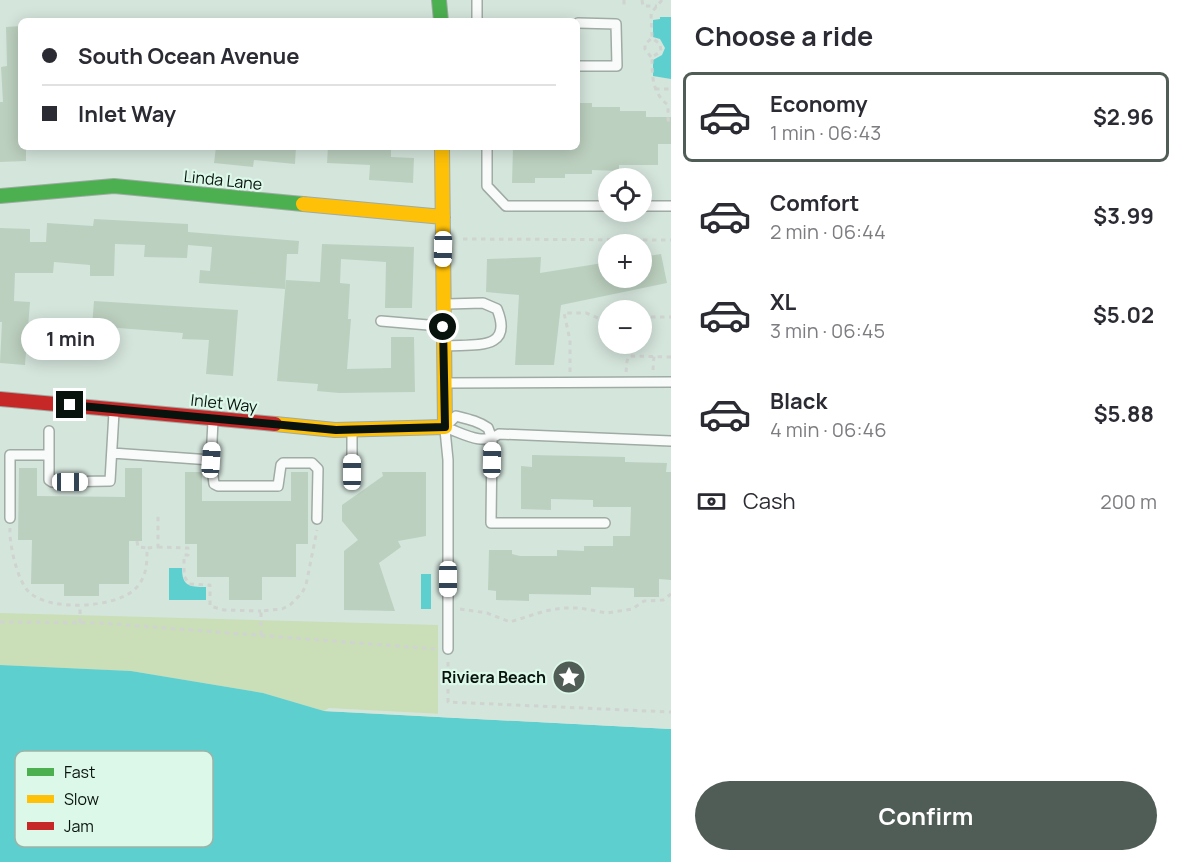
<!DOCTYPE html>
<meta charset="utf-8">
<style>
body{margin:0;font-family:Manrope,sans-serif;background:#f2f2f3;color:#2b2b33;height:100vh;display:flex;flex-direction:column;font-size:22px;white-space:nowrap}
*{box-sizing:border-box;margin:0}
p{font-size:20px;color:#7c7c81}
.icon{flex:none;width:33px;height:33px;fill:none;stroke:currentColor;stroke-width:2;stroke-linecap:round;stroke-linejoin:round}
.map{position:relative;flex:1;overflow:hidden}
.drawer{display:flex;flex-direction:column;background:#fff;width:510px}
.drawer>*{flex:none}
.top-card{position:absolute;left:18px;top:18px;width:562px;height:132px;border-radius:9px;box-shadow:0 3px 15px #0003;display:grid;align-content:center;height:132px;padding:0 24px;background:#fff}
.controls{position:absolute;left:598px;top:168px;display:grid;gap:12px}
.controls a{display:grid;place-items:center;width:54px;height:54px;border-radius:50%;background:#fff;box-shadow:0 3px 15px #0003;font-size:30px}
.end{position:absolute;width:27px;height:27px;margin:-14px;border:8px solid #09130e;background:#fff;box-shadow:0 0 0 3px #fff}
.from{border-radius:50%}
.bubble{position:absolute;height:42px;border-radius:21px;background:#fff;box-shadow:0 3px 15px #0003;font-size:20px;font-weight:700;line-height:42px;text-align:center}
.car{position:absolute;width:18px;height:36px;margin:-18px -9px;border-radius:8px;box-shadow:0 0 4px 2px #0007;background:linear-gradient(#fff 24%,#345 0 40%,#fff 0 76%,#345 0 86%,#fff 0)}
.top-card b{display:flex;align-items:center;gap:21px;height:57px;font-size:22px}
.top-card b+b{border-top:2px solid #e1e1e2}
.top-card i{width:15px;height:15px;background:#2b2b33}
ul{padding:0;list-style:none}
li{display:flex;align-items:center;gap:18px;height:90px;margin:0 12px 9px;padding:0 12px;border:3px solid transparent;border-radius:9px}
li div{flex:1}
li b{display:block;font-size:22px}
li em{font-style:normal;font-weight:700}
li.on{border-color:#505c56}
li>.icon{width:54px;height:54px;stroke-width:1.5}
h2{padding:0 24px;font-size:27px;line-height:72px}
.pay{display:flex;align-items:center;gap:15px;height:66px;padding:0 24px;font-size:22px}
.pay p{margin-inline-start:auto}
.cta{display:flex;gap:12px;margin-top:auto;padding:12px 24px}
.cta a{flex:1;height:69px;border-radius:36px;background:#505c56;color:#fff;font-size:24px;font-weight:700;line-height:69px;text-align:center}
main{display:flex;flex:1;min-height:0}
.map>svg:first-child{display:block}
</style>
<main>
<div class="map">
<svg width="671" height="862" viewBox="0 0 671 862">
<rect width="100%" height="100%" fill="#d4e5dc"/>
<path fill="#cadeb8" d="M0,613L438,625V718L324,711L263,693L131,671L0,665Z"/>
<path fill="#5ecfcf" d="M660,17H671V79L653,76V60L662,55L665,48L660,39L653,37V20L660,19Z
M169,568H182C182,586 189,587 206,587V600H169Z
M421,574H431V609H421Z
M0,665L131,671L263,693L324,711L671,729V862H0Z"/>
<path fill="#d4e5dc" d="M329,708L671,726V729L324,711Z"/>
<path fill="#bcd0bf" d="M21,26V147H26V161L0,162V102H3L1,67L7,66L6,27Z
M578,103H592V107H620V111H646V117H671V144H658V165H619V171L592,170V174H565V178H535V183H512L513,147H578Z
M216,147H296L295,164L254,160L253,167L214,163Z
M328,147H391V157L414,158L413,183L369,180L370,165L327,163Z
M94,219L188,224V232L299,241L298,254H287L285,289L199,283L200,270L210,271L212,247L188,245L187,258L144,257L145,245L115,244L114,276H90V265L54,262L53,273H15L14,301L30,302L25,365L0,363L2,322H0V228L30,229V242H46L47,223L93,226Z
M322,244L414,247L412,308H385L386,262L341,259L340,283L350,284L348,319H351L347,369L391,368V337H414L415,392L339,393L317,391L318,384L277,381L286,280L320,282Z
M661,254L667,283L561,305L554,365H515L519,295L486,292L487,259L541,257L540,273L609,262V278H642V257Z
M94,301L238,310L233,376L206,374L209,340L182,339L183,333L92,326Z
M532,455L625,457V462L667,463L666,472H671V580L659,579V597H634V588L591,587V595L529,594V601L496,600V591L488,590L489,550H512V554L520,556H557V550L584,551V546H613V536H630L631,507H593V500L551,499V510L521,509V466L532,467Z
M19,468H37V496L125,497V468H142V541H129V584H99V596H64V584H31L32,540H18Z
M185,472H202V501H291V472H308V544H296V577H262V600H229V577H197V544H185Z
M382,472H426V536L398,541L401,547L379,563L395,611L344,610V551L358,540L342,521V505L383,476Z"/>
<g fill="none" stroke-linecap="round" stroke-linejoin="round">
<g stroke="#9faba4" stroke-width="12">
<path id="lane" d="M477,0V21
M578,23L616,24L617,66H578
M487,147V186L506,206H609
M642,206H671
M381,321L440,326
M446,346C475,344 514,351 497,309L483,303L447,304
M447,383L671,382
M451,421L456,416C468,419 478,421 488,428L492,439L491,523H605
M447,428C464,434 483,446 499,434L671,441
M445,430L448,460V649
M49,431V480L52,482L110,481L114,412
M352,433V472
M112,453L211,460L214,484L218,486H278L281,465L283,463H312L318,469L317,519
M211,460L213,421
M10,518V455H49"/>
</g>
<g stroke="#9faba4" stroke-width="16">
<path id="fast" d="M439,0L441,21
M0,196L114,186L303,204"/>
</g>
<g stroke="#9faba4" stroke-width="16">
<path id="slow" d="M303,204L443,217
M275,424L335,430L445,427L442,147"/>
</g>
<g stroke="#9faba4" stroke-width="16">
<path id="jam" d="M0,399L275,424"/>
</g>
<path stroke="#cfd4d1" stroke-width="3" stroke-dasharray="4.5 4.5" stroke-linecap="butt" d="M624,0V5
M642,0L643,6H657
M662,0L651,13L652,38L660,44L661,51L652,57C652,76 652,93 668,105V120H671
M651,57L645,49V44L652,38
M655,89H671
M463,239L671,240
M642,317H671
M653,370L654,356
M570,372V340L564,313H586L598,318H609
M626,372L627,361L629,356L671,357
M10,528C9,544 17,579 28,591C47,612 114,608 134,590C147,578 147,564 147,548L158,547V515
M137,541L138,547L147,548
M158,547L188,548V555H184V576L189,584L210,585V606L224,610L261,611
M460,609L487,613L510,622L545,611L562,608H580L607,613L632,609L644,601L663,600L671,594
M0,622L101,623L435,649
M80,623V605
M261,635V611L282,609L290,605L302,593L306,585L317,530
M448,662V702L671,712"/>
<use href="#lane" stroke="#f9fbfa" stroke-width="9"/>
<use href="#fast" stroke="#4caf50" stroke-width="14"/>
<use href="#slow" stroke="#ffc107" stroke-width="14"/>
<use href="#jam" stroke="#c62828" stroke-width="14"/>
</g>
<g fill="none" stroke-linecap="round" stroke-linejoin="round">
<path stroke="#09130e" stroke-width="8" d="M70,405L336,430L445,427L443,327"/>
</g>
<defs>
<g id="sight-disc" transform="scale(1.725)"><circle r="9.5" fill="#505c56" stroke="#dcf8e8"/><path d="M0-6L1.8-2.2L6-1.7L2.9 1.2L3.7 5.4L0 3.3L-3.7 5.4L-2.9 1.2L-6-1.7L-1.8-2.2Z" fill="#fff"/></g>
</defs>
<g fill-rule="evenodd">
<use href="#sight-disc" x="569" y="677"/>
</g>
<g text-anchor="middle" stroke-width="4.5" stroke-linejoin="round" paint-order="stroke">
<g font-size="16" fill="#09130e" stroke="#dcf8e8">
<text transform="translate(223 180) rotate(6)" y="6">Linda Lane</text>
<text transform="translate(224 403) rotate(6)" y="6">Inlet Way</text>
</g>
<g font-size="16" font-weight="bold" fill="#09130e" stroke="#dcf8e8" text-anchor="end">
<text x="546" y="683">Riviera Beach</text>
</g>
</g>
<rect x="15" y="751" width="198" height="96" rx="9" fill="#dcf8e8" stroke="#9db3a7" stroke-width="1.5"/>
<rect x="27" y="768" width="27" height="8" fill="#4caf50"/>
<rect x="27" y="795" width="27" height="8" fill="#ffc107"/>
<rect x="27" y="822" width="27" height="8" fill="#c62828"/>
<g font-size="16" fill="#09130e">
<text x="64" y="778">Fast</text>
<text x="64" y="805">Slow</text>
<text x="64" y="832">Jam</text>
</g>
</svg>
<div class="controls">
<a><svg class="icon" aria-label="locate" viewBox="0 0 24 24"><circle cx="12" cy="12" r="6"/><path d="M12 2v4M12 18v4M2 12h4M18 12h4"/></svg></a>
<a>+</a>
<a>−</a>
</div>
<i class="end from" style="left:443px;top:327px"></i>
<i class="end" style="left:70px;top:405px"></i>
<div class="bubble" style="left:21px;top:318px;width:99px">1 min</div>
<i class="car" style="left:443px;top:249px;rotate:181deg"></i>
<i class="car" style="left:211px;top:460px;rotate:4deg"></i>
<i class="car" style="left:492px;top:460px;rotate:1deg"></i>
<i class="car" style="left:352px;top:472px;rotate:0deg"></i>
<i class="car" style="left:70px;top:482px;rotate:90deg"></i>
<i class="car" style="left:448px;top:579px;rotate:180deg"></i>
<div class="top-card">
<b><i class="from"></i>South Ocean Avenue</b>
<b><i></i>Inlet Way</b>
</div>
</div>
<section class="drawer">
<h2>Choose a ride</h2>
<ul>
<li class="on"><svg class="icon" aria-label="car" viewBox="0 0 24 24"><path d="M5 17H2v-5l4-1 3-4h7l3 4 3 1v5h-3M9 17h6M6 11h13"/><circle cx="7" cy="17" r="2"/><circle cx="17" cy="17" r="2"/></svg><div><b>Economy</b><p>1 min · 06:43</p></div><em>$2.96</em></li>
<li><svg class="icon" aria-label="car" viewBox="0 0 24 24"><path d="M5 17H2v-5l4-1 3-4h7l3 4 3 1v5h-3M9 17h6M6 11h13"/><circle cx="7" cy="17" r="2"/><circle cx="17" cy="17" r="2"/></svg><div><b>Comfort</b><p>2 min · 06:44</p></div><em>$3.99</em></li>
<li><svg class="icon" aria-label="car" viewBox="0 0 24 24"><path d="M5 17H2v-5l4-1 3-4h7l3 4 3 1v5h-3M9 17h6M6 11h13"/><circle cx="7" cy="17" r="2"/><circle cx="17" cy="17" r="2"/></svg><div><b>XL</b><p>3 min · 06:45</p></div><em>$5.02</em></li>
<li><svg class="icon" aria-label="car" viewBox="0 0 24 24"><path d="M5 17H2v-5l4-1 3-4h7l3 4 3 1v5h-3M9 17h6M6 11h13"/><circle cx="7" cy="17" r="2"/><circle cx="17" cy="17" r="2"/></svg><div><b>Black</b><p>4 min · 06:46</p></div><em>$5.88</em></li>
</ul>
<div class="pay"><svg class="icon" aria-label="cash" viewBox="0 0 24 24"><path d="M3 7h18v10H3z"/><circle cx="12" cy="12" r="2"/></svg>Cash<p>200 m</p></div>
<div class="cta"><a>Confirm</a></div>
</section>
</main>
